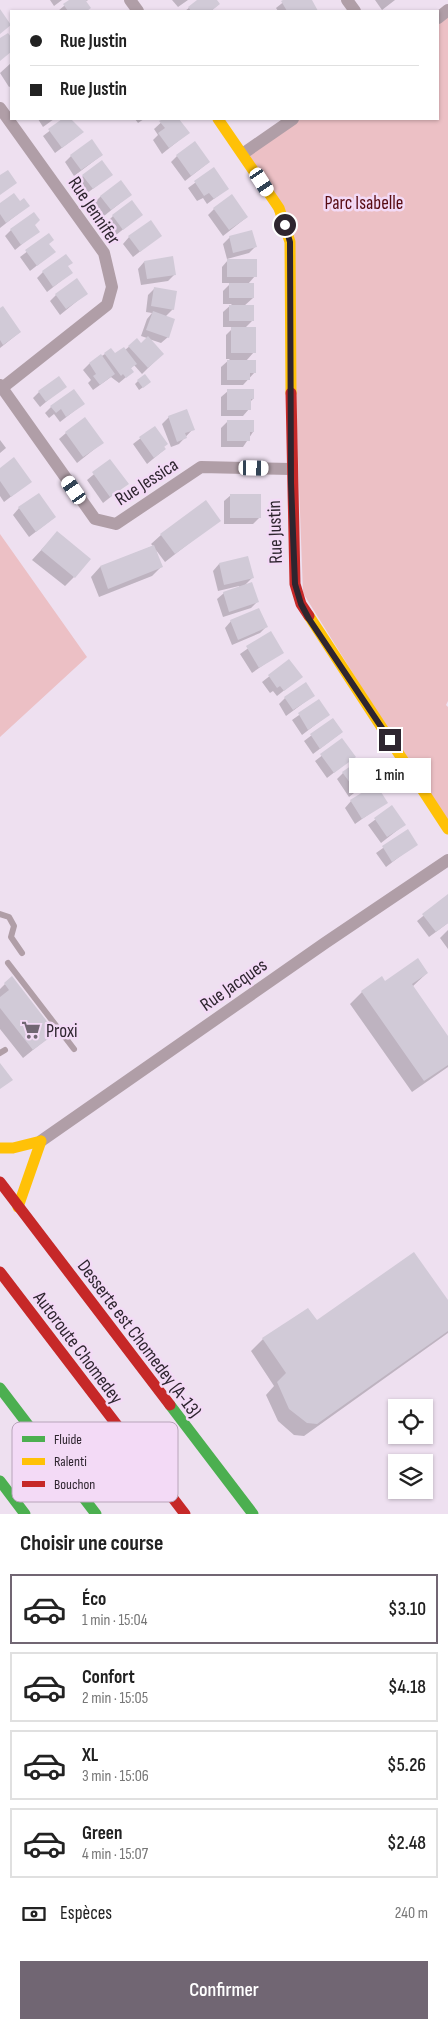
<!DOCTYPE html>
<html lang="fr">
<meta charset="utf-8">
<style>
body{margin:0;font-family:"Sofia Sans Condensed",sans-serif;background:#f6f6f6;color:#222;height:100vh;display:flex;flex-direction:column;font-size:19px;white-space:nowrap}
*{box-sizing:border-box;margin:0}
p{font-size:16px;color:#767676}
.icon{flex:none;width:28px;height:28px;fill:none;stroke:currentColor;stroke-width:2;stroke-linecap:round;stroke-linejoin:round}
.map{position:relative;height:1514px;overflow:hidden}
.panel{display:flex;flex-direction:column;background:#fff;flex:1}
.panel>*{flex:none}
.top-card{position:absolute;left:10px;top:10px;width:429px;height:110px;border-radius:0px;box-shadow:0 1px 4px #0004;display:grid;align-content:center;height:110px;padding:0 20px;background:#fff}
.controls{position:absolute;left:388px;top:1399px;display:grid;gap:10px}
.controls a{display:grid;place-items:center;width:45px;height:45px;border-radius:0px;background:#fff;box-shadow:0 1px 4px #0004;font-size:25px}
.end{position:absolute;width:22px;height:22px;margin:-11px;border:6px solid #2e252f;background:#fff;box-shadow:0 0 0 2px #fff}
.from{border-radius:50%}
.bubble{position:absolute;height:35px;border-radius:0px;background:#fff;box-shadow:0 1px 4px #0004;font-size:16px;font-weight:600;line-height:35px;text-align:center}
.car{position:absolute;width:15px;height:30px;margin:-15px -8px;border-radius:6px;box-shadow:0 0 4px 1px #0007;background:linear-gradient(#fff 24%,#345 0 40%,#fff 0 76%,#345 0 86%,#fff 0)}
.top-card b{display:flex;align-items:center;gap:18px;height:48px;font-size:19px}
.top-card b+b{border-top:1px solid #e0e0e0}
.top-card i{width:12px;height:12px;background:#222}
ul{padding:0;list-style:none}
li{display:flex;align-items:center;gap:15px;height:70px;margin:0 10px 8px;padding:0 10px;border:2px solid #e0e0e0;border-radius:0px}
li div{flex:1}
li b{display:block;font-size:19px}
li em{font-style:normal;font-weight:600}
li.on{border-color:#716673}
li>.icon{width:45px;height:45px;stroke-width:1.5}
h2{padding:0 20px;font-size:22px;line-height:60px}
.pay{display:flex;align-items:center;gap:12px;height:55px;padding:0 20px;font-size:19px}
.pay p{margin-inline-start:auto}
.button{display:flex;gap:10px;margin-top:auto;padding:10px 20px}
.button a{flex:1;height:58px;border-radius:0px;background:#716673;color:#fff;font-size:20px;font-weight:600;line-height:58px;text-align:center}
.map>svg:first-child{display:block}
</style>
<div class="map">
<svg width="448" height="1514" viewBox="0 0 448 1514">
<rect width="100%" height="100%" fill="#eee0f0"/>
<path fill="#ecc0c5" d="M448,10V701L446,705L448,707V826L303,593L290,242L244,153L293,119H438V18Z
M0,534L87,657L0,737Z"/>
<path fill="#0003" d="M50,0H62L54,6Z
M71,0H88L85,2L89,8L86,11H58Z
M172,0H188L178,7Z
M199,0H216L219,4L211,11H185Z
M286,0H310L317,11H278L276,8Z
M375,0H395L382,10Z
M11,63V86L9,87L0,73Z
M38,119H54L43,127Z
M65,119H70L83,132L55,153L43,136Z
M135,119H144L138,123Z
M165,119H178L188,133L162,154L153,140L158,135L154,129Z
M102,155L74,176L65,162L71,156Z
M177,156L209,162L185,181L171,162Z
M214,169L227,189L207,204L203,198L197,201L188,188Z
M111,175L86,194L77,182L83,176Z
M130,195L104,216L94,203L101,196Z
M19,203L28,206L0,228V205Z
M214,209L247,217L223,236L208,215Z
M141,215L116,235L107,222L113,216Z
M34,225L38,231L15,250L5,236L11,230Z
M49,235L48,244L54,252L30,271L20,257Z
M161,235L133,257L123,244L129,237Z
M230,237L255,247L249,253L227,259L223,244Z
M228,260L255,276L248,284L253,298L244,306L253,320L245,328L254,352L246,361L255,372L243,385H221V367L230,359H226V335L234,327H223V312L232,304H223V291L231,283H222V267Z
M144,262L175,274L168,281L141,285L138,269Z
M66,267L71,273L47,292L37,278L43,272Z
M155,288L173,309L165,317L168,337L161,343L149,339L156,360L142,374L134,365L130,369L132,372L119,383L111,377L93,390L88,383L91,380L83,370L89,364L105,354L115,355L125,350L137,340L141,344L147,338L141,336L147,319L152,313L146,312L148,295Z
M87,293L60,315L50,301L56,295Z
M0,309L20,332L0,348Z
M138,381L146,385L139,390L135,384Z
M65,386L40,407L33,398L39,392Z
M228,391L253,399L249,403V409L243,416H221V397Z
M83,404L60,422L54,414L49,418L45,413L51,407Z
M169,417L193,429L179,444L171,447L162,424Z
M228,421L253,432L243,447H221V428Z
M155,427L165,449L147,464L133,444Z
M66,433L102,443L77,463L59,439Z
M0,440L6,448L0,453Z
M110,461L127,484L103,503L87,480Z
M0,469L30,482L4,502L0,496Z
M231,495L260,517L253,524H224V501Z
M19,508L55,517L29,537L13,515Z
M219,520L165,562L156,550L161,567L152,576L99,597L91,577L100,567L153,546L151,544L161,535Z
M57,533L74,577L65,586L32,560Z
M219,564L252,578L244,586L257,602L251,608L223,617L217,599L224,593L240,588L239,586L218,591L213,571Z
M231,621L266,627L260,633L232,645L225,628Z
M270,633L282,652L252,673L240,654Z
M289,661L301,677L277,696L273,691L270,693L262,682Z
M313,696L286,716L279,704L285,698Z
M319,701L328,715L302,735L292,720Z
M333,719L342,732L313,754L304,741Z
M342,740L354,757L327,778L315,761Z
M343,773L373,778L349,797L337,779Z
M351,801L386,802L355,824L345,808Z
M392,807L404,825L381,843L368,825Z
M407,831L416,844L386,867L376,853Z
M448,896V923L429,937L417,921Z
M448,930V949L440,938Z
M427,973L412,987L448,1038V1067L412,1092L350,1004L362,992L385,982Z
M5,984L54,1033L23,1058L0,1029V989Z
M448,1303V1333L304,1436L294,1435L278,1421L266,1395L274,1386L251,1351L263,1339Z"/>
<path fill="#d1cad7" d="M69,0H88L86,1L91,8L87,11H68L63,4Z
M197,0H217L220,4L211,11H191L188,7Z
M283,0H312L318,11H287L281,1Z
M0,9L11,25L0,34Z
M8,33L11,37V52L0,61V38Z
M62,119H71L84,132L62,148L48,129Z
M163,119H179L190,133L169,148L158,133L165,128L159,121Z
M92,139L103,155L81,170L70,155Z
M195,141L210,162L191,176L176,155Z
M102,160L113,175L93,189L82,175Z
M214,167L229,189L214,199L209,193L204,196L194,181Z
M8,170L17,183L0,195V175Z
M121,180L132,195L111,210L100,196Z
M14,193L20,201L24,198L30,206L6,223L0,214V203Z
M232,194L248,217L229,230L213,208Z
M132,200L143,215L123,230L112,215Z
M34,212L40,220L35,225L40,232L21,245L10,229Z
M151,220L162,236L140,252L128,236Z
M252,230L257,247L233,253L229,236Z
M49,233L54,240L49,244L56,252L37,266L25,250Z
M66,254L73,263L68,266L73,273L53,287L42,271Z
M173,256L176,275L147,279L144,261Z
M227,259H257V277H227Z
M77,278L88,294L66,309L55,294Z
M229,283H254V298H229Z
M154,287L177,291L174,310L151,306Z
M229,305H254V321H229Z
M3,306L21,332L3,345L0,340V308Z
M153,311L175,319L169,338L146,330Z
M231,327H256V353H231Z
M148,336L164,354L148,368L128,346L137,338L141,343Z
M124,347L137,364L131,368L134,372L126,378L123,374L121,376L104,353L111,348L115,353Z
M101,354L115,374L100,385L93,376L96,374L89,363Z
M227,360H256V373H250V380H227Z
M145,374L151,382L143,388L137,380Z
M59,376L67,387L46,402L38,391Z
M74,389L85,404L66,417L61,409L56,413L50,406Z
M227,389H254V399H251V410H227Z
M187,409L195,430L185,433L187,438L177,442L168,416Z
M85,417L104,443L83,457L65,432Z
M227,420H254V432H250V441H227Z
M155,426L168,444L164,447L166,449L154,458L139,437Z
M14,457L32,482L11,497L0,481V468Z
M110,459L129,484L110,497L92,472Z
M39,493L56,517L36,532L18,507Z
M230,494H261V518H230Z
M206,500L221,521L175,554L160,534Z
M57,531L91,559L75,578L41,550Z
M154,545L163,567L108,589L100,566Z
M248,556L254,578L224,585L219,563Z
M252,582L259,602L229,612L223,592Z
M259,608L268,627L238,640L230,620Z
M271,631L284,653L259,668L246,646Z
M289,659L303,677L284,691L280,686L277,688L268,675Z
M306,682L315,696L293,710L284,697Z
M319,699L330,715L308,730L298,713Z
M333,718L343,732L320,749L310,734Z
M342,738L356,757L334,773L320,754Z
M361,759L374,778L356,791L342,772Z
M376,784L388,803L362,819L350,800Z
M392,805L406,825L387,837L374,818Z
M408,829L418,845L392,862L382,846Z
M448,894V923L436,932L422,914Z
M418,958L428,973L412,984L448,1036V1065L424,1081L361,991L382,976L385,981Z
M12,976L56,1033L33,1050L0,1008V997L9,990L4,983Z
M0,1063L13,1080L0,1089Z
M414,1252L448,1300V1331L317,1424L307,1423L289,1409L277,1382L286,1373L262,1338L308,1308L317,1320Z"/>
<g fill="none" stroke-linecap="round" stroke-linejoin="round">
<path stroke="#b09ea7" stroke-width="6" d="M0,914L9,917L14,926L11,937L22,953
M8,963L74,1049
M0,1053L5,1050"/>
<path stroke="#b09ea7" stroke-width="12" d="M130,0L138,11
M347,0L355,11
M438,18L448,10
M0,108L104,253L112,287L107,305L2,388
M244,153L293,119
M0,385L95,519L116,524L201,467L291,469
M41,1141L325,943L448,860"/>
<path stroke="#4caf50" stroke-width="11" d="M0,1388L96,1514
M170,1405L253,1514
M0,1481L25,1514"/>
<path stroke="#ffc107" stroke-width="11" d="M218,119L279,208L290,242L291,393
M309,616L448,829
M0,1148H13L41,1141
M18,1207L41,1141"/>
<path stroke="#c62828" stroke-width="11" d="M291,393L295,584L301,604L309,616
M0,1182L170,1405
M0,1272L185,1514"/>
</g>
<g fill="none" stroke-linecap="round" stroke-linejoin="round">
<path stroke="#2e252f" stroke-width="6" d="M285,225L290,242L291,483L295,584L301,604L309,619L390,740"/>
</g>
<defs>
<g id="supermarket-bare" transform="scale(1.5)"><path d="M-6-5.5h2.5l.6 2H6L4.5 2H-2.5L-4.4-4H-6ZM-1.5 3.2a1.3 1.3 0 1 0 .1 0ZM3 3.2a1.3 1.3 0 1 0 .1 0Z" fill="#716673" stroke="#f3daf6" stroke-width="2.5" paint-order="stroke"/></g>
</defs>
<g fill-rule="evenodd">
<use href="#supermarket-bare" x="31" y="1030"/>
</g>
<g text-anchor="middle" stroke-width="5" stroke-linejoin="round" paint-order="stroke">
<g font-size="19" fill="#570b11" stroke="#f3daf6">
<text x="364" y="209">Parc Isabelle</text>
</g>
<g font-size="19" fill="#2e252f" stroke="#f3daf6">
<text transform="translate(95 210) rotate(56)" y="7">Rue Jennifer</text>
<text transform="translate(146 481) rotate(-33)" y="7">Rue Jessica</text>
<text transform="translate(274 532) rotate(-92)" y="7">Rue Justin</text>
<text transform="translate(233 984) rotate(-35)" y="7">Rue Jacques</text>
<text transform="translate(140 1338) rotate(53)" y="7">Desserte est Chomedey (A-13)</text>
<text transform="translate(79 1347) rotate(53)" y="7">Autoroute Chomedey</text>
</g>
<g font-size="19" fill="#2e252f" stroke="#f3daf6" text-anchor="start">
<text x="46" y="1037">Proxi</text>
</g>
</g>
<rect x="12" y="1422" width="166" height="80" rx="8" fill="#f3daf6" stroke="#b8a4ba" stroke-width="1"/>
<rect x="22" y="1436" width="23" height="6" fill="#4caf50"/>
<rect x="22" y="1458" width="23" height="7" fill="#ffc107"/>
<rect x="22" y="1481" width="23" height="6" fill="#c62828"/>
<g font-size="14" fill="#2e252f">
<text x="54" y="1444">Fluide</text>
<text x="54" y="1466">Ralenti</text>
<text x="54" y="1489">Bouchon</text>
</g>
</svg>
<div class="controls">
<a><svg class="icon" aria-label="locate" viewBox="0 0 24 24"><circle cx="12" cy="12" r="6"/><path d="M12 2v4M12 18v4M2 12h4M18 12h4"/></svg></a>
<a><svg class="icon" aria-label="layers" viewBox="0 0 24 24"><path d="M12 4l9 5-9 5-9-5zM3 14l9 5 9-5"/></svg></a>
</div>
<i class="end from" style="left:285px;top:225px"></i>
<i class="end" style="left:390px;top:740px"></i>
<div class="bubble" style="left:349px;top:758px;width:82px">1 min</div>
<i class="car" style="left:262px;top:182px;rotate:147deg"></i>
<i class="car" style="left:254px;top:468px;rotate:91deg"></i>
<i class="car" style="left:74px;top:490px;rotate:325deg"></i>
<div class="top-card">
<b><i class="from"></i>Rue Justin</b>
<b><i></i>Rue Justin</b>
</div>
</div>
<section class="panel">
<h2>Choisir une course</h2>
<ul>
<li class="on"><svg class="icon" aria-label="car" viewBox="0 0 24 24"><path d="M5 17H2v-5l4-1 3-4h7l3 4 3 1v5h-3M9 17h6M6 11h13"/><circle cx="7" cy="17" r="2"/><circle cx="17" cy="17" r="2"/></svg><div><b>Éco</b><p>1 min · 15:04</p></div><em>$3.10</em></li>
<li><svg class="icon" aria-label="car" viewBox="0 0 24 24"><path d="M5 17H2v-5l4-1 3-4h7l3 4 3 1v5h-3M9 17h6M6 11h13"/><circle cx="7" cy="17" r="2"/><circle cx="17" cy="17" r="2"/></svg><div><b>Confort</b><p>2 min · 15:05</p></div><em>$4.18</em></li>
<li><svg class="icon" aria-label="car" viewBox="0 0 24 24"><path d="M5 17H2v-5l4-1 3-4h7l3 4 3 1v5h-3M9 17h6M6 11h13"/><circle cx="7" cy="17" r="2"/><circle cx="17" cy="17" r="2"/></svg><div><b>XL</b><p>3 min · 15:06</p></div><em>$5.26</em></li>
<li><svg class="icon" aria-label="car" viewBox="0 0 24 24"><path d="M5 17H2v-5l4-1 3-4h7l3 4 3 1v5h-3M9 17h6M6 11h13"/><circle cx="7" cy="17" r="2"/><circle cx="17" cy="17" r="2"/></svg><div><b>Green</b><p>4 min · 15:07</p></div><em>$2.48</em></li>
</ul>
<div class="pay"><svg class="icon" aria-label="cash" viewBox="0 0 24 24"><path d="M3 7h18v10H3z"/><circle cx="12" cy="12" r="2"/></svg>Espèces<p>240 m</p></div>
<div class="button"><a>Confirmer</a></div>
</section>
